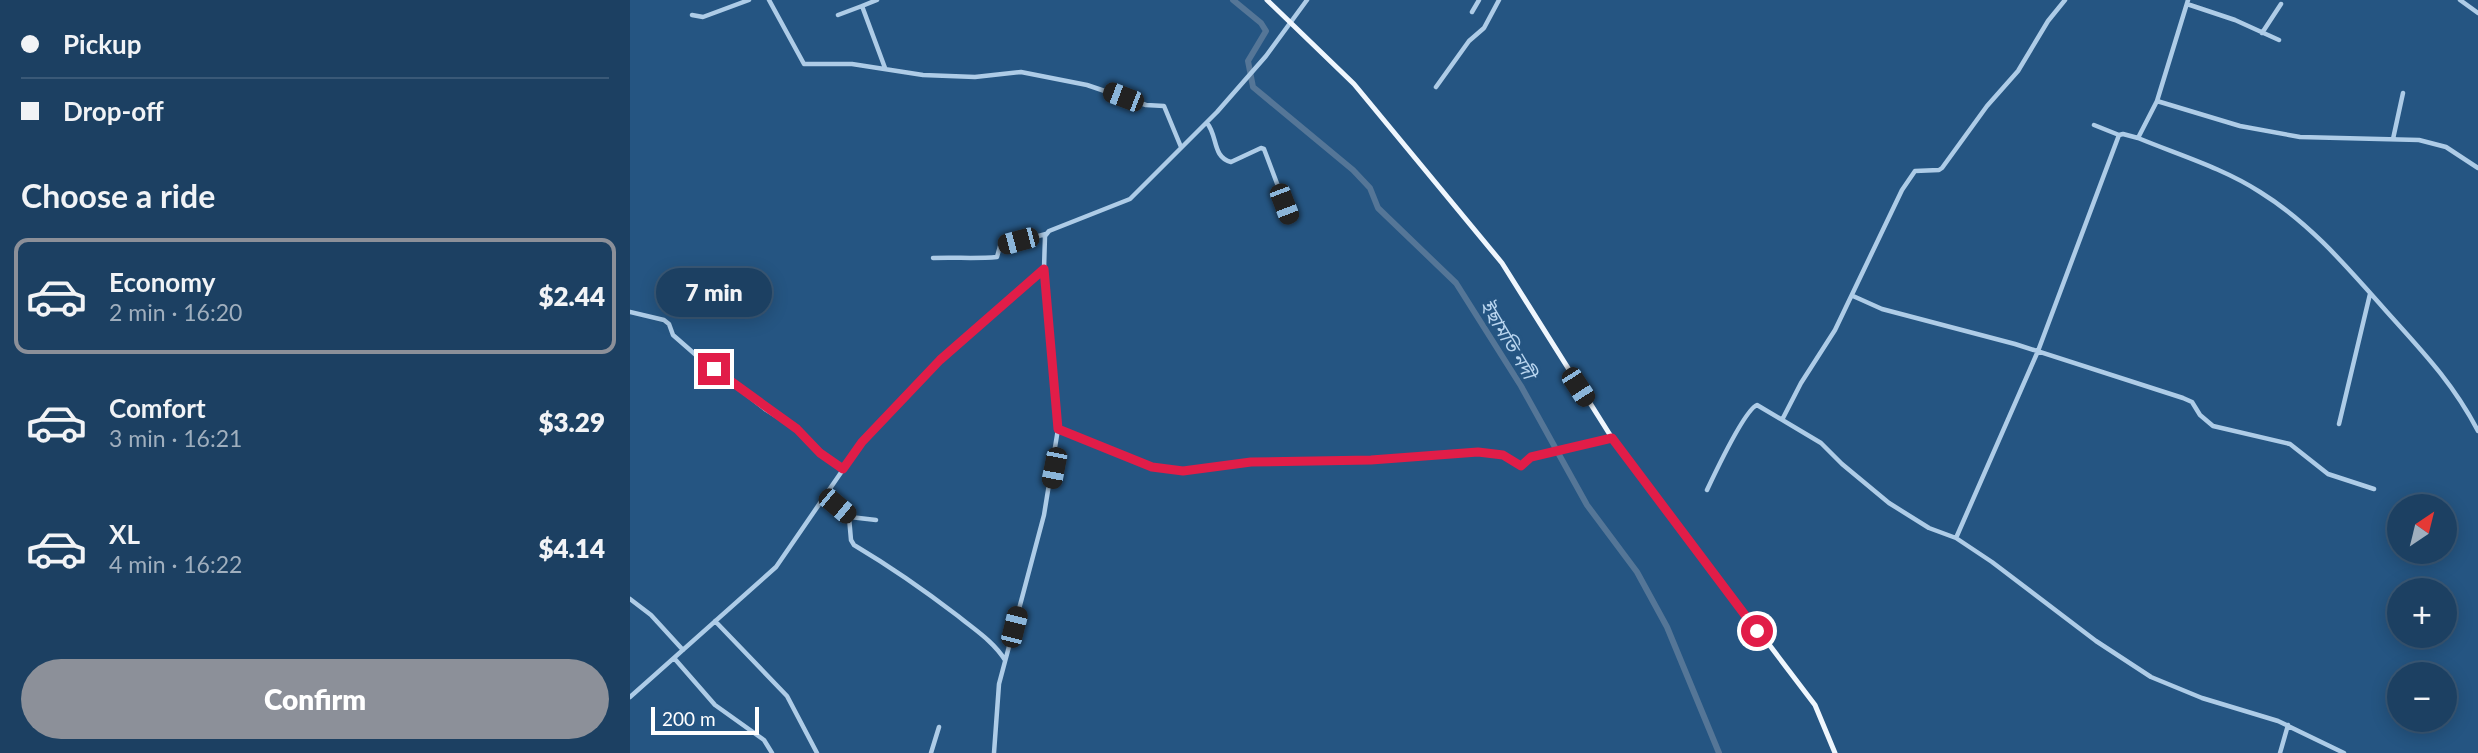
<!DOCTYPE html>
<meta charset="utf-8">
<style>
body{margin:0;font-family:Lato,"Noto Sans Bengali",sans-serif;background:#294b6b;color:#f1f3f6;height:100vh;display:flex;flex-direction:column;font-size:26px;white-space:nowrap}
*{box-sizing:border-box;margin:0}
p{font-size:23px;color:#a0afbe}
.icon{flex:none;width:38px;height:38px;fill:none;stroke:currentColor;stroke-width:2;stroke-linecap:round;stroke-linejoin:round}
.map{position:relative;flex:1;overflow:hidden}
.sheet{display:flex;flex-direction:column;background:#1c4062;width:630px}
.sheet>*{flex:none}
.top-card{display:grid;align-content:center;height:154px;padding:0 21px;background:#1c4062}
.needle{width:46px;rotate:35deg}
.buttons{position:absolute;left:1757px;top:494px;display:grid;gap:14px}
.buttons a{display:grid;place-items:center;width:70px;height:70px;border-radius:50%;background:#1c4062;box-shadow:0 4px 18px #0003,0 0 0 2px #3a5977;font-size:35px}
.scale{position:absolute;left:21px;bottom:18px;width:108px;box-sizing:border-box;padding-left:7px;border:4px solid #fff;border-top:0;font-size:19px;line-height:24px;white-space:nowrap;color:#fff;-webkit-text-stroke:5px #255582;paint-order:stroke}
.end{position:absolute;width:32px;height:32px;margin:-16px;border:9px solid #e11d48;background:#fff;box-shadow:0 0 0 4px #fff}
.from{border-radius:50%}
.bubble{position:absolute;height:49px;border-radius:24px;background:#1c4062;box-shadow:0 4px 18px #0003,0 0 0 2px #3a5977;font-size:23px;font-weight:800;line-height:49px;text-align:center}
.car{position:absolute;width:21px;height:42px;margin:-21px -10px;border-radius:9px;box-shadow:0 0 5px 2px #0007;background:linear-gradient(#222 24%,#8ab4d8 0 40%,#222 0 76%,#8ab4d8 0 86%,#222 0)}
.top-card b{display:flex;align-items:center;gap:24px;height:66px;font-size:26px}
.top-card b+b{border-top:2px solid #3a5977}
.top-card i{width:18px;height:18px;background:#f1f3f6}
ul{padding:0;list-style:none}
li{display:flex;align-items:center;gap:21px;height:116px;margin:0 14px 10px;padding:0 7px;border:4px solid transparent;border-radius:14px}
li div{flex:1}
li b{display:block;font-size:26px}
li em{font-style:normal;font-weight:800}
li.active{border-color:#8c9099}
li>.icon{width:63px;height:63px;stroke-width:1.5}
h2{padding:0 21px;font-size:32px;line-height:84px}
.primary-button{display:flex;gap:14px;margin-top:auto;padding:14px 21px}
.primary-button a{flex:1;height:80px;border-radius:42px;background:#8c9099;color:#fff;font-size:28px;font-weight:800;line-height:80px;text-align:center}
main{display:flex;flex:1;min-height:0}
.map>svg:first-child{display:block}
</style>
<main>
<section class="sheet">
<div class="top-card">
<b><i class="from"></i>Pickup</b>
<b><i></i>Drop-off</b>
</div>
<h2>Choose a ride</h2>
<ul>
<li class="active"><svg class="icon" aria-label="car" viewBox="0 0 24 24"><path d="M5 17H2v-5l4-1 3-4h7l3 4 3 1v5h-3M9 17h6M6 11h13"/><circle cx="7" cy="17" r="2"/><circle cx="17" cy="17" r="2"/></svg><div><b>Economy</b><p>2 min · 16:20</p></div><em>$2.44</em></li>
<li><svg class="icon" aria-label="car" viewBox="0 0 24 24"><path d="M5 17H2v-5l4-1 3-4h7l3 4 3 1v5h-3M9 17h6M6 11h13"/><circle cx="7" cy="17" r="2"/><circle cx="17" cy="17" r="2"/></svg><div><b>Comfort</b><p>3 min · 16:21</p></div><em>$3.29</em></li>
<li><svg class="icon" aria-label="car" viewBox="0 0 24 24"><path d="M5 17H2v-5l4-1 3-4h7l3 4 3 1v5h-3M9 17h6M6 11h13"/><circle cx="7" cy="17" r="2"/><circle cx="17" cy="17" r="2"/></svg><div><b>XL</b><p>4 min · 16:22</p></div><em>$4.14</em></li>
</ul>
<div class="primary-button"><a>Confirm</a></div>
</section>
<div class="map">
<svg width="1848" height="753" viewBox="0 0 1848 753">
<rect width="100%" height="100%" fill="#255582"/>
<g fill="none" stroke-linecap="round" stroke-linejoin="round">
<path stroke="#557697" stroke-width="6" d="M603,0L631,23L636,31L618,61L623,87L723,170L740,188L748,208L826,283L891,386L957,505L1007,572L1037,627L1089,753"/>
<path stroke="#aecce7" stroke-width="4.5" d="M139,0L174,64H222L293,75L345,77L391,72L457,85L516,105L534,106L551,147
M247,0L232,6L255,68
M1830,0L1848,13
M1557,4L1605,20L1649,40
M842,12L849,0
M62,15L73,17L119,0
M208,15L232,6
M1632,33L1651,4
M806,87L839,41L854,28L869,0
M1527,101L1610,126L1670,137L1789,140L1816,147L1848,168
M577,123C588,136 582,157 601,162L631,148L634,149L660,218
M1464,125L1489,135L1493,134L1508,138C1549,155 1593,168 1630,192C1680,223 1718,268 1757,312C1793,352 1823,383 1848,431
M1508,138L1527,101L1558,0
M1763,139L1773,93
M303,258C325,257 345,259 367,257L370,246L416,234
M1223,296L1252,309L1385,344L1553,398L1562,402L1570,415L1583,426L1660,444L1698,474L1744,489
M0,312L34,320L39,324L43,335L67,356L135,409L167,429L180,445L213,469
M1153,418L1171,383L1205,330L1272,190L1285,171L1309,170L1312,168L1357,106L1388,71L1418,21L1435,0
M1709,424L1740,294
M428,429L522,467L553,471L621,462L741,460L848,452L873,455L891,466L901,457L982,438
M1077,490C1085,473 1115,410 1127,405L1191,443L1212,464L1259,503L1299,528L1326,538L1362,562L1466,641L1521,677L1572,698L1648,721L1714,753
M195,496L219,517L221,540L224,545C261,567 294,590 328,616C345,630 363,641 375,660
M220,517L246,520
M1326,538L1408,351L1489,135
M0,599L21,615L53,650
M85,621L157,696L187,753
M44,658L85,705L134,740L142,753
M0,697L146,567L232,442L310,360L414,269L415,236L419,231L500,199L587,112L636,56L677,0
M301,753L309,727
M364,753L369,684L414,515L428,429L414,270
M1650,753L1658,725"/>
<path stroke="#eff6fd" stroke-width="5" d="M637,0L724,84L872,263L982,438L1185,705L1205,753"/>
</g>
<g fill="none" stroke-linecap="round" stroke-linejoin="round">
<path stroke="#e11d48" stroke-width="9" d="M84,369L167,429L190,453L213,469L232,442L310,360L414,269L428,429L522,467L553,471L621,462L741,460L848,452L873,455L891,466L901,457L982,438L1127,631"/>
</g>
<g text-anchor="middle" stroke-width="6" stroke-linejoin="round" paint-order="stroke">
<g font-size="19" font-style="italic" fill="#b9d5ef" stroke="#255582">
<text transform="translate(878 339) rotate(59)" y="7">ইছামতি নদী</text>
</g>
</g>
</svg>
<div class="buttons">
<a><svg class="needle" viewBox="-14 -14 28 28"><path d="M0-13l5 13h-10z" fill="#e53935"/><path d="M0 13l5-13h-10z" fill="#a0afbe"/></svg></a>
<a>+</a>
<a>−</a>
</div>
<div class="scale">200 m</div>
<i class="end from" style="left:1127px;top:631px"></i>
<i class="end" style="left:84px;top:369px"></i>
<div class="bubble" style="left:26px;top:268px;width:116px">7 min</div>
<i class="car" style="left:493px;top:97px;rotate:291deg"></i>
<i class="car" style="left:654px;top:204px;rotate:159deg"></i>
<i class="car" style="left:388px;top:241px;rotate:255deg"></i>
<i class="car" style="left:948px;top:387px;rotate:147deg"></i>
<i class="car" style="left:424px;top:468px;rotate:191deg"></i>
<i class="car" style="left:207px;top:506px;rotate:130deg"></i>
<i class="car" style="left:384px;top:627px;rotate:14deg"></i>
</div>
</main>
